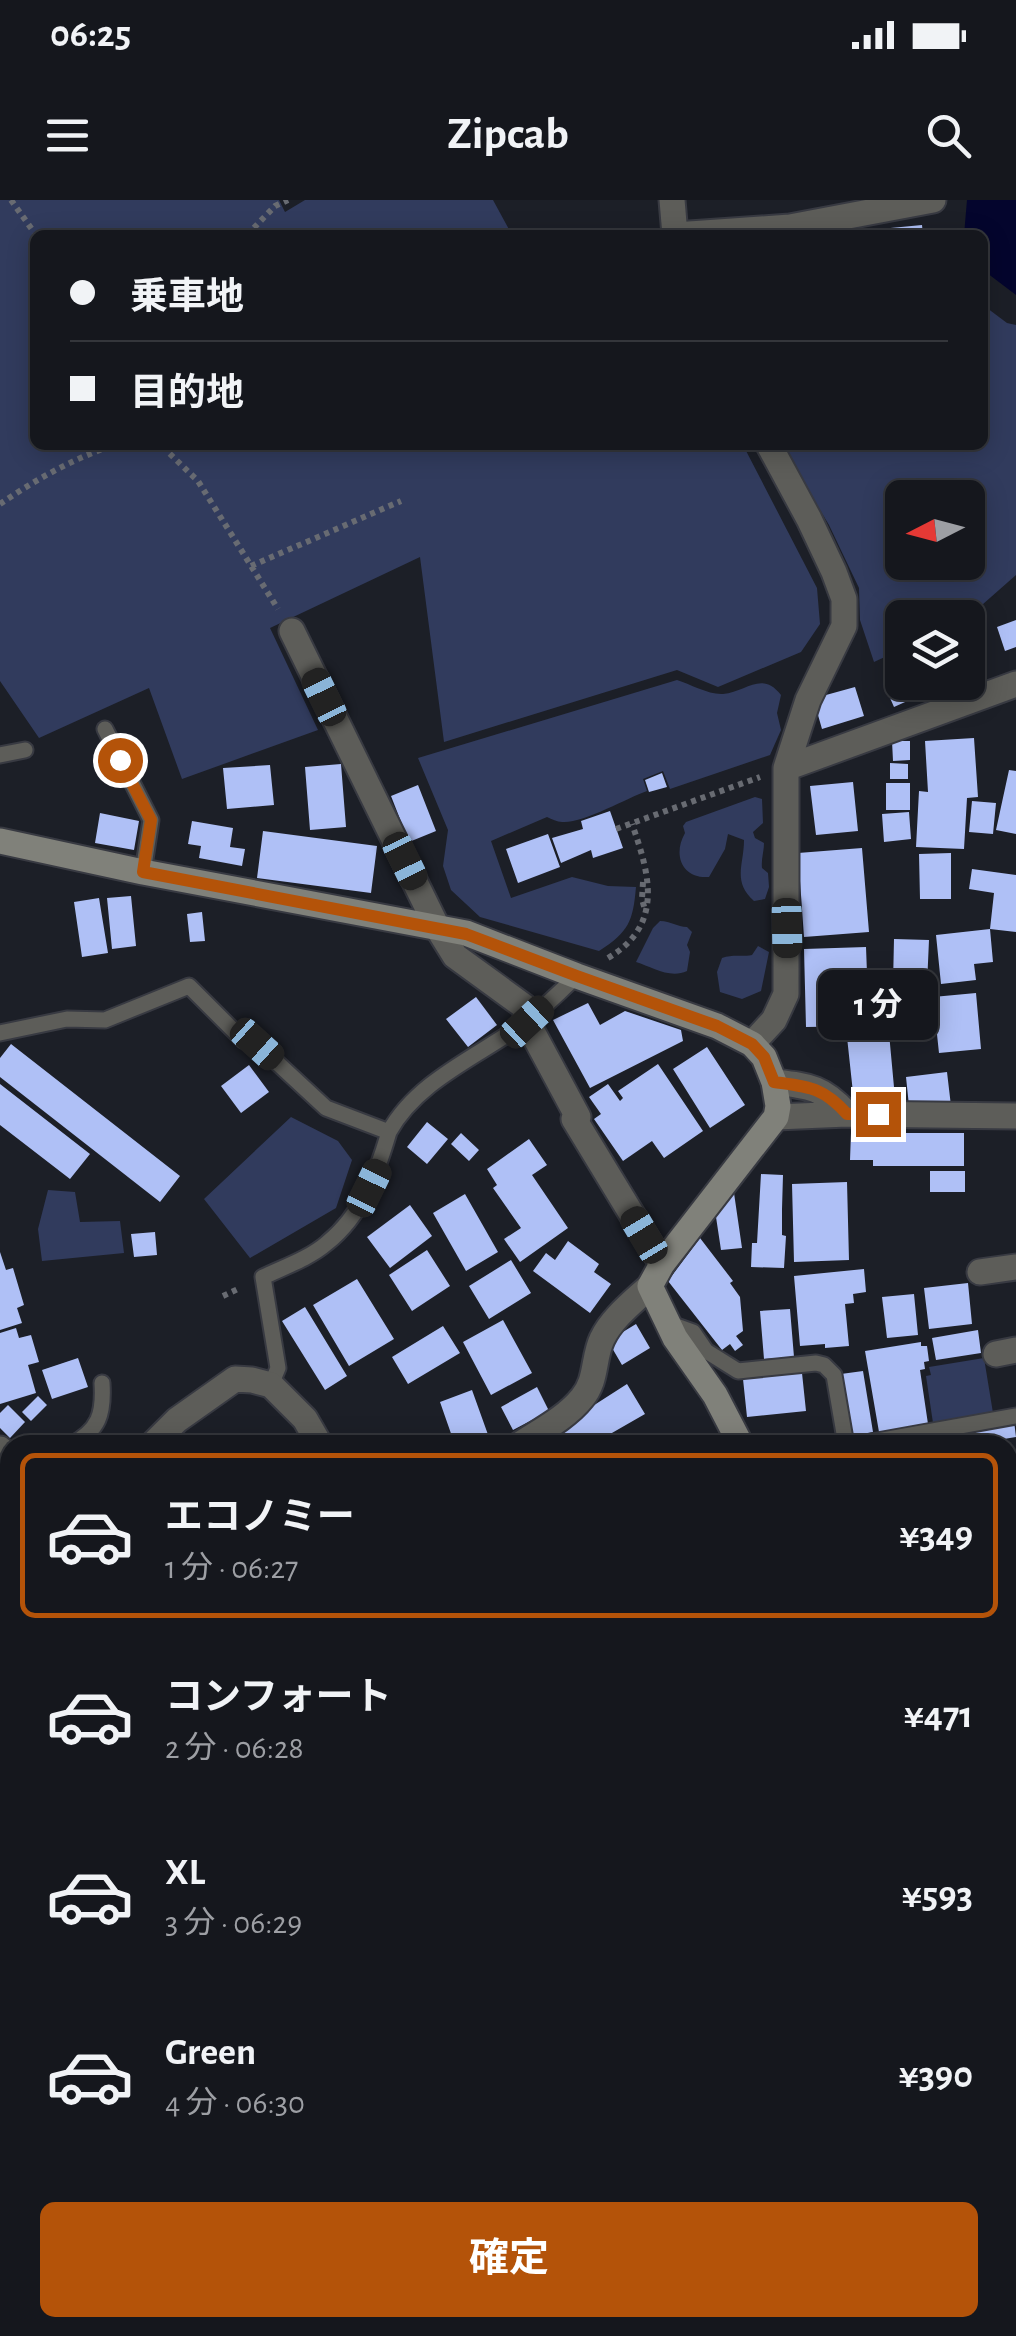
<!DOCTYPE html>
<html lang="ja">
<meta charset="utf-8">
<style>
body{margin:0;font-family:"Alegreya Sans","Noto Sans JP",sans-serif;background:#22242a;color:#f1f3f6;height:100vh;display:flex;flex-direction:column;font-size:38px;white-space:nowrap}
*{box-sizing:border-box;margin:0}
p{font-size:32px;color:#9d9fa4}
.icon{flex:none;width:55px;height:55px;fill:none;stroke:currentColor;stroke-width:2;stroke-linecap:round;stroke-linejoin:round}
.map{position:relative;flex:1;overflow:hidden}
.panel{position:absolute;left:0px;top:1235px;width:1018px;height:902px;display:flex;flex-direction:column;background:#15171d;border-radius:30px 30px 0 0;box-shadow:0 5px 25px #0003,0 0 0 2px #34363b}
.panel>*{flex:none}
.hud{position:absolute;left:30px;top:30px;width:958px;height:220px;border-radius:15px;box-shadow:0 5px 25px #0003,0 0 0 2px #34363b;display:grid;align-content:center;height:220px;padding:0 40px;background:#15171d}
.needle{width:65px;rotate:264deg}
.fabs{position:absolute;left:885px;top:280px;display:grid;gap:20px}
.fabs a{display:grid;place-items:center;width:100px;height:100px;border-radius:15px;background:#15171d;box-shadow:0 5px 25px #0003,0 0 0 2px #34363b;font-size:50px}
.end{position:absolute;width:45px;height:45px;margin:-22px;border:12px solid #b45309;background:#fff;box-shadow:0 0 0 5px #fff}
.from{border-radius:50%}
.bubble{position:absolute;height:70px;border-radius:15px;background:#15171d;box-shadow:0 5px 25px #0003,0 0 0 2px #34363b;font-size:32px;font-weight:700;line-height:70px;text-align:center}
.car{position:absolute;width:30px;height:60px;margin:-30px -15px;border-radius:12px;box-shadow:0 0 8px 2px #0007;background:linear-gradient(#222 24%,#8ab4d8 0 40%,#222 0 76%,#8ab4d8 0 86%,#222 0)}
.hud b{display:flex;align-items:center;gap:35px;height:95px;font-size:38px}
.hud b+b{border-top:2px solid #34363b}
.hud i{width:25px;height:25px;background:#f1f3f6}
ul{padding:18px 0 0;list-style:none}
li{display:flex;align-items:center;gap:30px;height:165px;margin:0 20px 15px;padding:0 20px;border:5px solid transparent;border-radius:15px}
li div{flex:1}
li b{display:block;font-size:38px}
li em{font-style:normal;font-weight:700}
li.current{border-color:#b45309}
li>.icon{width:90px;height:90px;stroke-width:1.5}
.primary-button{display:flex;gap:20px;margin-top:auto;padding:20px 40px}
.primary-button a{flex:1;height:115px;border-radius:15px;background:#b45309;color:#fff;font-size:40px;font-weight:700;line-height:115px;text-align:center}
.status{display:flex;justify-content:space-between;align-items:center;height:70px;padding:0 50px;background:#15171d;direction:ltr}
.status svg{height:28px;fill:currentColor}
header{display:flex;justify-content:space-between;align-items:center;height:130px;padding:0 40px;background:#15171d;font-size:45px;font-weight:700}
.map>svg:first-child{display:block}
</style>
<div class="status"><b>06:25</b><svg viewBox="0 0 49 12"><path d="M0 12V9h3v3zM5 12V6h3v6zM10 12V3h3v9zM15 12V0h3v12zM26 1h20v11H26zM47 4h2v5h-2z"/></svg></div>
<header><svg class="icon" aria-label="menu" viewBox="0 0 24 24"><path d="M4 6h16M4 12h16M4 18h16"/></svg>Zipcab<svg class="icon" aria-label="search" viewBox="0 0 24 24"><circle cx="10" cy="10" r="6"/><path d="M15 15l6 6"/></svg></header>
<div class="map">
<svg width="1016" height="2136" viewBox="0 0 1016 2136">
<rect width="100%" height="100%" fill="#1c1f27"/>
<path fill="#313b5d" fill-rule="evenodd" d="M0,0H279L285,12L305,0H493L512,35H35V245H743L817,388L820,424L801,452L718,487L677,470L444,542L420,357L270,428L318,530L182,579L149,488L39,538L0,481Z
M983,105L1007,123L1016,125V375L974,412L963,417L902,418V449L874,462L860,420L859,388L829,325L781,245H982ZM902,298H968V362H902Z
M677,480C690,484 709,495 723,494C746,492 762,470 781,495L777,513L781,530L770,555L670,589L663,571L643,579L647,591C627,598 582,624 562,622C557,622 552,619 547,617L491,641L511,698L572,677L608,686L636,687C633,721 629,732 599,751L480,717L451,690L443,666L448,630L418,558Z
M755,597L762,599L763,623L753,632L755,638L764,643C764,652 761,659 762,668L768,673L769,687L765,699L754,701C732,681 744,665 744,640L728,634L725,649L709,677C683,679 672,656 685,633L683,626L686,622Z
M660,721C671,721 677,727 687,727L692,732L687,745L690,752L687,771C670,779 652,767 636,762L653,728Z
M758,746L769,752L761,791L742,799L720,792L717,772L722,758C733,754 741,757 752,755Z
M291,917L338,941L352,960L336,1008L250,1058L204,999Z
M48,990L75,992L80,1022L120,1021L124,1053L42,1061L38,1029Z
M984,1158L993,1213L933,1223L926,1176L931,1175L929,1167Z
M1016,2069V2136H710L752,2128H1008V2071Z"/>
<path fill="#04052d" d="M967,0H1016V95L983,70L982,35H964Z"/>
<g fill="none" stroke-linecap="round" stroke-linejoin="round">
<path stroke="#04052d" stroke-width="11" d="M1008,1702H1014
M0,2060L10,2055"/>
<path stroke="#04052d" stroke-width="65" d="M0,1772L10,1780
M455,2128L457,2136"/>
</g>
<path fill="#afc0f6" d="M922,25L923,35H859V31Z
M1016,420V447L1005,451L997,427Z
M902,473V482H920L925,493L894,507L883,482Z
M855,487L864,516L822,529L816,508L826,495Z
M974,538L978,597L967,598L964,649L916,647L919,591L928,592L925,541Z
M892,541H910V560L893,561Z
M890,563L908,564V579H890Z
M341,564L346,627L310,630L305,567Z
M270,565L274,605L227,609L223,568Z
M1009,570L1016,571V634L996,630Z
M662,573L667,587L649,592L645,580Z
M853,582L858,631L816,635L810,586Z
M886,583H910V610H886Z
M418,585L436,631L409,642L391,596Z
M972,601L996,603L993,634L969,632Z
M610,611L623,648L593,658L591,650L561,663L552,638L583,629L581,621Z
M909,612L911,639L884,642L882,614Z
M100,613L139,621L134,650L95,643Z
M192,621L233,628L230,647L245,649L242,666L199,658L201,646L188,644Z
M263,631L377,646L371,693L257,678Z
M548,634L560,667L518,683L506,649Z
M862,648L869,732L804,737L798,653Z
M951,653V699H920L919,654Z
M972,669L1016,675V732L990,729L993,762L974,764L976,780L941,784L936,735L990,729L994,693L969,689Z
M131,696L136,746L112,749L107,698Z
M99,698L108,753L82,757L74,702Z
M202,712L205,741L190,742L187,714Z
M894,739L929,740L927,785L893,784Z
M866,747L869,826L806,827L804,749Z
M976,793L981,849L939,853L933,797Z
M476,797L497,825L468,847L446,819Z
M588,803L600,825L625,811L681,830L683,841L590,888L553,820Z
M889,833L895,898L854,902L847,837Z
M11,844L180,976L160,1002L0,877V858Z
M707,847L745,905L710,928L673,869Z
M658,864L703,931L664,958L652,941L623,961L594,919L601,914L589,897L608,884L620,901L623,898L618,891Z
M249,865L269,892L241,913L221,886Z
M947,872L951,906H909L906,877Z
M0,884L90,954L70,979L0,925Z
M427,922L448,939L427,964L407,947Z
M461,933L479,950L469,961L451,944Z
M851,933H964V966H873V960H850Z
M529,939L547,965L532,975L568,1028L520,1062L504,1039L521,1028L493,988L497,985L487,969Z
M930,971H965V992H930Z
M761,974L783,975L782,1009V1035L786,1036L784,1068L751,1067L752,1043H757Z
M847,982L849,1060L794,1062L792,984Z
M734,993L742,1048L721,1050L716,1017Z
M465,994L498,1052L466,1071L433,1013Z
M410,1005L432,1036L390,1068L367,1037Z
M155,1032L157,1055L134,1057L131,1034Z
M700,1038L733,1081L730,1083L740,1097L743,1131L736,1136L743,1145L735,1151L730,1144L722,1150L668,1081Z
M568,1041L599,1064L594,1072L611,1084L590,1113L533,1071L546,1053L555,1060Z
M427,1050L450,1086L412,1111L389,1075Z
M0,1052L6,1070L13,1068L24,1105L17,1108L22,1123L0,1130Z
M511,1060L531,1093L489,1119L469,1086Z
M864,1069L866,1092L853,1094L854,1103L845,1104L849,1146L825,1148V1144L800,1146L794,1076Z
M357,1079L394,1139L349,1166L313,1105Z
M968,1083L972,1124L929,1129L924,1088Z
M914,1094L918,1135L887,1138L882,1097Z
M305,1107L347,1176L325,1190L282,1121Z
M790,1109L794,1157L764,1159L760,1111Z
M503,1120L532,1173L491,1195L463,1142Z
M636,1124L650,1148L622,1165L608,1141Z
M443,1126L460,1153L408,1184L392,1157Z
M16,1128L19,1138L31,1135L39,1162L28,1165L36,1193L0,1204V1133Z
M978,1130L981,1153L936,1160L932,1138Z
M921,1142V1146H927L929,1161L924,1162L925,1169L920,1170L928,1224L879,1232L865,1151Z
M78,1158L88,1187L52,1199L42,1170Z
M863,1171L873,1232L851,1236L841,1174Z
M802,1173L806,1211L747,1217L743,1179Z
M627,1184L645,1214L591,1245H571L560,1227Z
M537,1187L549,1211L513,1230L501,1207Z
M472,1190L491,1243L455,1245L440,1202Z
M38,1196L47,1205L31,1221L22,1212Z
M8,1205L25,1222L10,1238L0,1228V1213Z
M1014,1221L1016,1237L967,1245L964,1231Z
M947,1235L949,1245H915V1244Z
M10,1344V1388L0,1367V1349Z
M0,1378L10,1400V1483L0,1488Z
M1008,1459H1009L1011,1468L1016,1467V1514L1008,1515Z
M10,1523V1558L0,1561V1526Z
M1016,1531V1561L1008,1552V1539Z
M1008,1559L1016,1568L1009,1574L1016,1582V1596L1008,1604Z
M10,1609V1647L0,1649V1611Z
M1016,1939V1958L1008,1963V1944Z
M0,1951L10,1981V2003L5,2005L10,2022V2045L0,2048Z
M1016,1990V2019L1008,2000V1994Z"/>
<g fill="none" stroke-linecap="round" stroke-linejoin="round">
<g stroke="#383a42" stroke-width="19">
<path id="lane" d="M105,529L151,620L143,672
M0,555L25,550
M0,833L67,819L105,820L189,786L243,840L257,844L326,908L389,932C417,881 477,857 523,824C542,810 559,792 577,776
M668,1123L693,1132L706,1151L738,1171L816,1163L824,1165L834,1175L846,1245
M271,1185L278,1168L263,1077C284,1067 310,1058 327,1043C362,1015 377,973 389,932
M71,1245C99,1230 104,1214 102,1183
M855,1245L1016,1216
M1008,1976L1016,1972"/>
</g>
<g stroke="#383a42" stroke-width="29">
<path id="street" d="M672,0L675,35
M675,35L790,27L933,0
M292,431L437,727L455,756L525,807L527,822L578,917L574,919L662,1064
M786,568L1016,484
M752,844L774,820L786,794V568L808,500L844,426V399L834,372L809,319L769,245
M774,882C809,886 823,887 847,914
M776,917L847,914L1016,916
M980,1072L1016,1067
M996,1154L1016,1150
M152,1245L177,1220L235,1179L252,1180L271,1185L305,1219L320,1245
M519,1245C540,1231 566,1218 582,1198C597,1181 593,1158 602,1139C612,1118 633,1102 650,1086
M0,1249L10,1258
M0,1573L10,1570
M1008,1638L1016,1630
M0,1699L4,1713H10
M0,1840L10,1850"/>
</g>
<g stroke="#383a42" stroke-width="29">
<path id="secondary" d="M0,641L143,672L466,733L577,776L717,826L752,844L764,857L774,882L778,906L776,917L662,1064L650,1086L675,1138L715,1195L741,1245
M1008,1679L1016,1687"/>
</g>
<path stroke="#686b72" stroke-width="6" stroke-dasharray="5 5" stroke-linecap="butt" d="M11,0L36,35
M247,35L275,6L288,0
M165,245L168,252L198,281L278,409
M0,304C35,280 74,258 114,245
M251,366L401,301
M616,629L760,577
M643,682L642,699L645,710
M608,758C664,725 650,675 632,624
M223,1096L240,1088
M1008,1314L1016,1308
M1008,2031L1016,2029
M656,2136L688,2128"/>
<use href="#lane" stroke="#5d5d59" stroke-width="15"/>
<use href="#street" stroke="#5d5d59" stroke-width="25"/>
<use href="#secondary" stroke="#80817a" stroke-width="25"/>
</g>
<g fill="none" stroke-linecap="round" stroke-linejoin="round">
<path stroke="#b45309" stroke-width="12" d="M120,560L151,620L143,672L466,734L577,776L717,826L752,844L764,857L774,882C809,887 823,887 847,914H878"/>
</g>
</svg>
<div class="fabs">
<a><svg class="needle" viewBox="-14 -14 28 28"><path d="M0-13l5 13h-10z" fill="#e53935"/><path d="M0 13l5-13h-10z" fill="#9d9fa4"/></svg></a>
<a><svg class="icon" aria-label="layers" viewBox="0 0 24 24"><path d="M12 4l9 5-9 5-9-5zM3 14l9 5 9-5"/></svg></a>
</div>
<i class="end from" style="left:120px;top:560px"></i>
<i class="end" style="left:878px;top:914px"></i>
<div class="bubble" style="left:818px;top:770px;width:120px">1 分</div>
<i class="car" style="left:324px;top:497px;rotate:334deg"></i>
<i class="car" style="left:405px;top:661px;rotate:154deg"></i>
<i class="car" style="left:787px;top:728px;rotate:179deg"></i>
<i class="car" style="left:527px;top:822px;rotate:47deg"></i>
<i class="car" style="left:257px;top:844px;rotate:132deg"></i>
<i class="car" style="left:369px;top:988px;rotate:26deg"></i>
<i class="car" style="left:644px;top:1035px;rotate:329deg"></i>
<div class="hud">
<b><i class="from"></i>乗車地</b>
<b><i></i>目的地</b>
</div>
<section class="panel">
<ul>
<li class="current"><svg class="icon" aria-label="car" viewBox="0 0 24 24"><path d="M5 17H2v-5l4-1 3-4h7l3 4 3 1v5h-3M9 17h6M6 11h13"/><circle cx="7" cy="17" r="2"/><circle cx="17" cy="17" r="2"/></svg><div><b>エコノミー</b><p>1 分 · 06:27</p></div><em>¥349</em></li>
<li><svg class="icon" aria-label="car" viewBox="0 0 24 24"><path d="M5 17H2v-5l4-1 3-4h7l3 4 3 1v5h-3M9 17h6M6 11h13"/><circle cx="7" cy="17" r="2"/><circle cx="17" cy="17" r="2"/></svg><div><b>コンフォート</b><p>2 分 · 06:28</p></div><em>¥471</em></li>
<li><svg class="icon" aria-label="car" viewBox="0 0 24 24"><path d="M5 17H2v-5l4-1 3-4h7l3 4 3 1v5h-3M9 17h6M6 11h13"/><circle cx="7" cy="17" r="2"/><circle cx="17" cy="17" r="2"/></svg><div><b>XL</b><p>3 分 · 06:29</p></div><em>¥593</em></li>
<li><svg class="icon" aria-label="car" viewBox="0 0 24 24"><path d="M5 17H2v-5l4-1 3-4h7l3 4 3 1v5h-3M9 17h6M6 11h13"/><circle cx="7" cy="17" r="2"/><circle cx="17" cy="17" r="2"/></svg><div><b>Green</b><p>4 分 · 06:30</p></div><em>¥390</em></li>
</ul>
<div class="primary-button"><a>確定</a></div>
</section>
</div>
